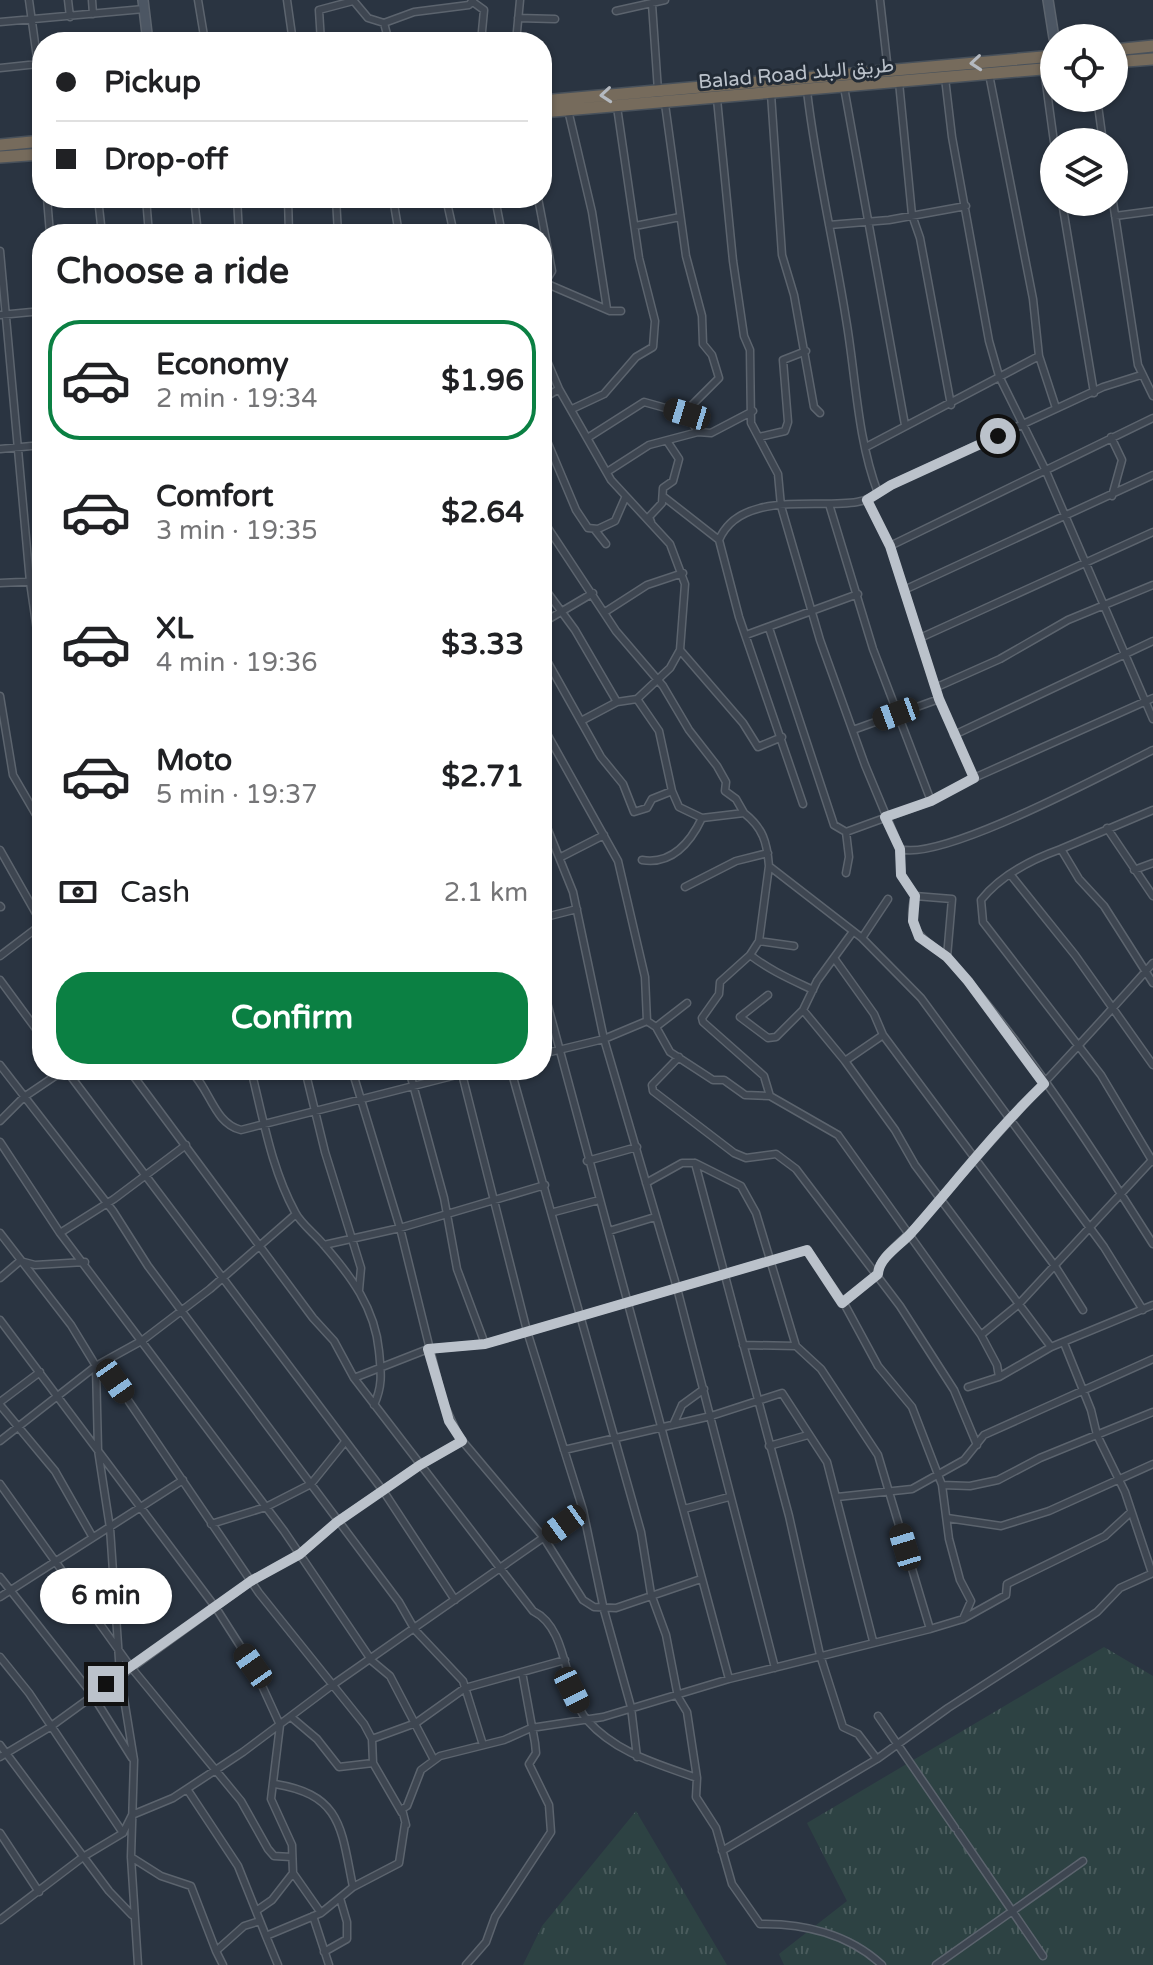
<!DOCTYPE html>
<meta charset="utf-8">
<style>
body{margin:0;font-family:"Varela Round",Vazirmatn,sans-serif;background:#f2f2f2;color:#202124;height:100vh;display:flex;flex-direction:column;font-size:30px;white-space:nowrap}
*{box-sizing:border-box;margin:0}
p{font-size:26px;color:#757577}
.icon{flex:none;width:44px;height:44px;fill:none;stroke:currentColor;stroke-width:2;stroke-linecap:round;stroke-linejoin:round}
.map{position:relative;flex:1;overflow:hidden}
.sheet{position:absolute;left:32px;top:224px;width:520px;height:856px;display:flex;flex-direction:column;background:#fff;border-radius:32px;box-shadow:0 2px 6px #0004}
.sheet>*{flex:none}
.guide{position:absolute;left:32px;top:32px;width:520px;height:176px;border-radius:32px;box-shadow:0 2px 6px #0004;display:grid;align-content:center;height:176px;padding:0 24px;background:#fff}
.controls{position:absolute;left:1040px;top:24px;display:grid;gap:16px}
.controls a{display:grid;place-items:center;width:88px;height:88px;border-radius:50%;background:#fff;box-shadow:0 2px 6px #0004;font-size:40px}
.end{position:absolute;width:36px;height:36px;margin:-18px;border:10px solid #bbc2cb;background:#111;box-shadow:0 0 0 4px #111}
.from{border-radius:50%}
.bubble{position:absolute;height:56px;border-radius:28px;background:#fff;box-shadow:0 2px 6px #0004;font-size:26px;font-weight:700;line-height:56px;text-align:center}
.car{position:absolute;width:24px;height:48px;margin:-24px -12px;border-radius:10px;box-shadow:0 0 6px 2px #0007;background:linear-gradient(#222 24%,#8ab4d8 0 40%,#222 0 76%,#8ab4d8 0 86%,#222 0)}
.guide b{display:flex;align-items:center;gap:28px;height:76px;font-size:30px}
.guide b+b{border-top:2px solid #e0e0e0}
.guide i{width:20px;height:20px;background:#202124}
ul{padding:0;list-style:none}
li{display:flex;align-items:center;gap:24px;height:120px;margin:0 16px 12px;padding:0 8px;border:4px solid transparent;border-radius:32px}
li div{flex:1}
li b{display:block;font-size:30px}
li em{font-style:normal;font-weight:700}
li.on{border-color:#0b8043}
li>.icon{width:72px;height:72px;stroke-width:1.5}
h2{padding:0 24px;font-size:36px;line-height:96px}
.pay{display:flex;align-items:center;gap:20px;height:88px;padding:0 24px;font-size:30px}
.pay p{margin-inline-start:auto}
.cta{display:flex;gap:16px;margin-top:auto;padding:16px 24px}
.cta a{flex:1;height:92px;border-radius:32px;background:#0b8043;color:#fff;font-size:32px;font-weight:700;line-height:92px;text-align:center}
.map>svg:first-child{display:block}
</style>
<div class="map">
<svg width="1153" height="1965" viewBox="0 0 1153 1965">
<defs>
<pattern id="grass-tufts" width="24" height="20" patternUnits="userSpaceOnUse" patternTransform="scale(2)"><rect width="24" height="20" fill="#2d4243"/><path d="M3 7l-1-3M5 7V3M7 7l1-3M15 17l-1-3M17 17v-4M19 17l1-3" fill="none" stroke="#4a5c5d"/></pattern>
</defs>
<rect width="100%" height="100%" fill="#2a3441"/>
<path fill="url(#grass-tufts)" d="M1104,1647L1153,1676V1965H784L779,1954L847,1901L807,1823Z
M636,1811L727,1965H523L542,1926Z"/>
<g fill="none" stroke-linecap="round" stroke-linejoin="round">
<g stroke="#5c646e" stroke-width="9">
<path id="street" d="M29,0L42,94
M68,0L70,17
M92,0L93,14
M198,0L205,42
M287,0L293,42
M353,0L368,18L384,23L389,42
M880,0L888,71
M473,2L484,10L481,42
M652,4L658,91
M616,11L665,0
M518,18L555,19
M0,22L144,9
M384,23L414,12L469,5L473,0
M321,42L319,10L353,1
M516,42L520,0
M0,68L38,64
M1044,69L1054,142
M989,74L1033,299L1039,356L1056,408
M945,78L952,137L989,341L999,376L1045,469L1153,719
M899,82L912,215L920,238L951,405
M844,87L905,425
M807,91C816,168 834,243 846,319C856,377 857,438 878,493
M771,94L782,255L794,295L814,407L820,413
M1097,98L1103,142
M717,99L733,261L744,336L750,350L751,423L778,474L781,506L820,640L865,765L900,849L901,875L915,896C903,939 932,940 953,964C1028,1049 1092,1148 1153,1244
M665,104L686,256L702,316L703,344L712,355L719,378L688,409L687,414L698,432
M568,110L592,212L607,309
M47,198L50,234
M98,198L102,234
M146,198L149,234
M194,198L198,234
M237,198L239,234
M288,198L289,234
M336,198L338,234
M393,198L399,234
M446,198L454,234
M495,198L502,234
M538,198L552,271L542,287
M1062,202L1094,393
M1113,202L1138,365L1153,396
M1115,216L1153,211
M829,225L889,220L966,206
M635,226L680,217
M0,251L30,582L42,665
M545,283L610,311H621
M0,315L42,311
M542,349L559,389L611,480L670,544L685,584L680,650L670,668L637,699L617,702L583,720
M542,399L559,389
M572,409L604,394L636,357L653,347L655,321L639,258L617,107
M589,437L644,402L687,414
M759,437L785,431L788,422L783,360L806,351
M1111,437L1122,460L1112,496
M547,441L576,510L588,528L598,529L615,521L625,498
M866,447L1039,356
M0,449L42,445
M607,472L649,445L698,432L711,433L753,411
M664,497L719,540
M867,500L890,546
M829,504L873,649L931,801
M542,519L616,631L663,686L689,730L717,766L726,782L725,791L736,799L744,813
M651,522L649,517L662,503L663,488L673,481L679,459L667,441
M595,530L606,544
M0,583L42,581
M542,585L575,630L617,702
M904,590L1153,475
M605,612L647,585L683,573
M542,623L593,593
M769,628L834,825L846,832L931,801L974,778L1153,698
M746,635L858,594
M920,638L1153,532
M680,650L743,723L758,747L782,737
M542,652L601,757L623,784L634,812L647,808L652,799L672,791
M937,687L1000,659L1068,620L1153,585
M0,696L13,775L42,825
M637,699L659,731L672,791L679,807L702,818L744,813C763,828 767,842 769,866
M542,725L618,861L645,977L647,1021L656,1027L670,1052L713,1080H724L745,1095L770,1096
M853,730L939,699
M954,735L1153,641
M974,778L939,699L890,546L1153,418
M803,804L739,617L719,540C740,490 816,509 857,502C870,500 880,492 891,485L1103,387L1141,375
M1153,810L1061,849L1079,879L1104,906L1153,983
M542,815L573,892L604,1039L677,1288L775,1668
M1107,828L1153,896
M900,849C942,862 1108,772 1153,750
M1061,849C1030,860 1001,875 981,900L983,922L1101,1075L1153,1162
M0,850L42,924
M561,857L604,835
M642,860C672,865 690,843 702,818
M1134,870L1153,863
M846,873L849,857L846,832
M1010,874L1075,955L1153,1065
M685,887L736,861L768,853
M915,896L952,899L947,957
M0,906L1,907
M542,918L577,909
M862,938L888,899
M759,941L794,946
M750,955L720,982L719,994L702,1018L703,1022L764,1076L770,1096L838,1135L981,1335L997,1365L999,1377
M0,956L42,924
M834,958L874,1014L883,1035L1055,1266L1083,1310
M0,980L42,1037
M542,984L729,1679
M813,990C790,979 771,971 750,955L759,941L769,866L862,938L921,998L1104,1247L1143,1310
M768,995L740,1017L768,1038L776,1037L803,1010
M656,1027L687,1003
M883,1035L845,1061L895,1130L915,1165L1051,1347
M542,1054L604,1039L647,1021
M679,1057L652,1085L653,1091L734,1153L746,1158L776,1154L796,1169L900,1306L954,1390L977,1445
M845,1061L803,1010L817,981L852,933
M0,1065L113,1211L148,1266L399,1602L415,1630L463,1681L483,1745
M66,1070L384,1492L455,1600
M129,1070L313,1318L334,1341L354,1378L533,1611C570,1629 563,1692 587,1720C616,1753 658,1764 697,1778
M189,1070C210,1087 213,1123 241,1130L476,1070
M251,1070C263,1117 271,1168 295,1212C301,1224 314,1233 323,1244C351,1276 375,1308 379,1351C381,1372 383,1385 374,1405
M305,1070L325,1152L361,1268L359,1290
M352,1070L400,1228L443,1402L459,1437L544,1538L583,1600L594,1607L616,1608L701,1579
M409,1070L444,1198L457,1269L485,1344
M461,1070L527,1331L583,1510L604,1610L631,1707L637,1757
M511,1070L641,1532L651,1594L666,1635L678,1697L687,1712L697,1778L696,1797L716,1828L732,1884L760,1924C803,1923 849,1934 882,1965
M0,1121L24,1097L64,1070
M0,1142L60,1233L284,1531L372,1661L390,1676L434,1760
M587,1161L637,1147
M695,1163L789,1516L820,1655L843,1727L858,1734L877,1759
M646,1183L682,1163H695L741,1186L756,1213L796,1346L821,1369L878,1455L930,1629
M554,1212L599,1200
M609,1231L655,1217
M0,1233L71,1325L96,1366L115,1381L259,1593L364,1724L372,1739L373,1763L402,1813
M60,1233L114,1199L186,1145
M324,1245L400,1228L545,1185
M0,1278L20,1261L35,1265L85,1262
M842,1303L878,1274C878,1256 908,1237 920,1223C994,1133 1076,1051 1153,963
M0,1320L216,1608L253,1666L280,1725L271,1799L292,1845L293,1873L272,1900L256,1911
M981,1335L1019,1304L1153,1159
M1064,1343L1091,1410L1097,1435L1125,1492L1152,1573
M743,1345L796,1346
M96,1366L98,1450L110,1528L120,1674L134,1760L131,1857L138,1965
M354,1378L428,1349L485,1344L807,1250L846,1307L878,1366L912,1407L942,1485L949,1539L960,1580L971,1601L963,1619
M968,1387L999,1377L1051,1347L1153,1305
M0,1402L40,1372
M0,1405L55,1471L92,1536
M674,1423L682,1405L704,1389
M0,1441L96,1366L143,1340L210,1289L296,1214
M769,1446L808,1435
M564,1450L711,1416L782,1393L827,1462L873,1641
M0,1484L130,1666L241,1801L268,1849L274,1856L291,1857
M942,1485L970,1486L998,1480L1040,1458L1153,1412
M837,1497L912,1489L964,1460L984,1435L1153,1359
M684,1509L729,1497
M947,1518L1001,1526L1049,1511L1153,1464
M211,1524L266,1507L311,1484L344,1443
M0,1577L92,1694L132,1758
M0,1597L183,1480
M0,1657L29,1693L123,1833
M878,1716L955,1828
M291,1717L317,1739L339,1767L373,1763
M372,1739L416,1723L465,1688L565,1660
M0,1745L109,1891L132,1915
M0,1757L50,1727L251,1581L300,1554L337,1522L420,1465L462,1441
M275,1784C342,1795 341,1828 353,1887L321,1913L266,1936L278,1965
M187,1789L238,1866L266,1936
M406,1825L402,1809L407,1806L421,1770L440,1756L504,1740L531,1728L603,1717L729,1679L930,1629L963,1619L1006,1595L1007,1584L1105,1536L1130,1513
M958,1832L1043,1956
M0,1833L39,1892
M722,1851L877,1759L948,1708L1097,1612L1120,1588L1153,1573
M131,1857L161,1876L191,1886L216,1951L244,1926L260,1921
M293,1873L321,1913
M353,1887L399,1863L405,1824
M313,1916L329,1965
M0,1920L83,1857L123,1833L132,1815L173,1798L243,1752L331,1686L583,1510
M216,1951L223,1965
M324,1952L347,1939V1922L340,1898
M466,1965L486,1942L495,1917L551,1832L549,1805L529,1764L536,1753L535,1743L522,1672
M936,1965L1083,1861"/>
</g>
<g stroke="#5c646e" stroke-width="12">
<path id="secondary" d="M143,0L148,42
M1048,0L1054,38"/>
</g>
<g stroke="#48515b" stroke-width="14">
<path id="highway" d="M1114,50L1153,46
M1114,62L1153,59
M542,101L1054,56
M542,112L1054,68
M0,145L42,141
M0,157L42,154"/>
</g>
<use href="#street" stroke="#3e4651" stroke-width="6"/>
<use href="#secondary" stroke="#4c5663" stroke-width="9"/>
<use href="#highway" stroke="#766b5c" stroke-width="11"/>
</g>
<defs><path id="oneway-chevron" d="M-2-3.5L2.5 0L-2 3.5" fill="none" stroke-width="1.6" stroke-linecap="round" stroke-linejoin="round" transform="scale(2)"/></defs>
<g stroke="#b4b9c0">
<use href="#oneway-chevron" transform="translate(976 63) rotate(175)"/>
<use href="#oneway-chevron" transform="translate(606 95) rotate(175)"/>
</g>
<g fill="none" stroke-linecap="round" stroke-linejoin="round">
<path stroke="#bbc2cb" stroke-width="10" d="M106,1684L251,1581L300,1554L337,1522L420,1465L462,1441L449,1421L428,1349L485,1344L807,1250L842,1303L878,1274C879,1257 902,1244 912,1232C956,1182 996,1130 1044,1084L968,981L947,957L919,937L913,921L915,896L901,875L900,849L885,817L931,801L974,778L939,699L890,546L867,500L891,485L998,436"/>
</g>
<g text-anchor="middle" stroke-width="6" stroke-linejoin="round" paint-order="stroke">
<g font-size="20" fill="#bbc2cb" stroke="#222b36">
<text transform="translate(796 73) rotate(-5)" y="7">Balad Road طريق البلد</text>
</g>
</g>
</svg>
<div class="controls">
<a><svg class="icon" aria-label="locate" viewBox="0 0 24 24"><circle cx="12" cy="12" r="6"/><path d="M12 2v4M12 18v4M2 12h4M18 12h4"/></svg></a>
<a><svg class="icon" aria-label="layers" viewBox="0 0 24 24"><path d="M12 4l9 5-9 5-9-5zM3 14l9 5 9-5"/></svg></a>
</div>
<i class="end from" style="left:998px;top:436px"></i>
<i class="end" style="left:106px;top:1684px"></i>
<div class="bubble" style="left:40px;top:1568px;width:132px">6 min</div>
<i class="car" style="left:687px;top:414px;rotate:287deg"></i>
<i class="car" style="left:896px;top:714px;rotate:250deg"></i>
<i class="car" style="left:115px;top:1381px;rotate:145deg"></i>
<i class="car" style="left:564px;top:1524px;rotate:234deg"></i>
<i class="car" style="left:905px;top:1547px;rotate:343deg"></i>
<i class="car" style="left:253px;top:1666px;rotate:325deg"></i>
<i class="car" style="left:572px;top:1690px;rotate:154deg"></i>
<div class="guide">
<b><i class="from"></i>Pickup</b>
<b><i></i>Drop-off</b>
</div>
<section class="sheet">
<h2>Choose a ride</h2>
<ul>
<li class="on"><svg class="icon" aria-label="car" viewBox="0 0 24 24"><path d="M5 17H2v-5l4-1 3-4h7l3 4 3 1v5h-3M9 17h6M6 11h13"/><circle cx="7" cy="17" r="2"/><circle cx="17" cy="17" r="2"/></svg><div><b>Economy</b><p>2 min · 19:34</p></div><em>$1.96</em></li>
<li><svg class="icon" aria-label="car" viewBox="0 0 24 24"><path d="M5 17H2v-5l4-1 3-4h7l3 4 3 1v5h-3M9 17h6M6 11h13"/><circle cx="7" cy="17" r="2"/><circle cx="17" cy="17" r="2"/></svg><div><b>Comfort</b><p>3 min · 19:35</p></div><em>$2.64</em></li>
<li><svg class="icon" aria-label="car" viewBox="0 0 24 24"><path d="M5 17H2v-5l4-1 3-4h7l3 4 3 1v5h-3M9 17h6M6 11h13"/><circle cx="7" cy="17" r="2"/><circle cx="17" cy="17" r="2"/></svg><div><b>XL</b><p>4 min · 19:36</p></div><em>$3.33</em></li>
<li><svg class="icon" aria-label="car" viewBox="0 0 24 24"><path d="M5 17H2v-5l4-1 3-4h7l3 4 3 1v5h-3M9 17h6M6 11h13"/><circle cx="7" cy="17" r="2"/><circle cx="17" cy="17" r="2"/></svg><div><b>Moto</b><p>5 min · 19:37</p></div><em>$2.71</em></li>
</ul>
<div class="pay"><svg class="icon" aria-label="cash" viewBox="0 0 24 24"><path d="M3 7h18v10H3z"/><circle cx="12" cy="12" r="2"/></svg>Cash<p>2.1 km</p></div>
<div class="cta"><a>Confirm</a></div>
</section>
</div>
